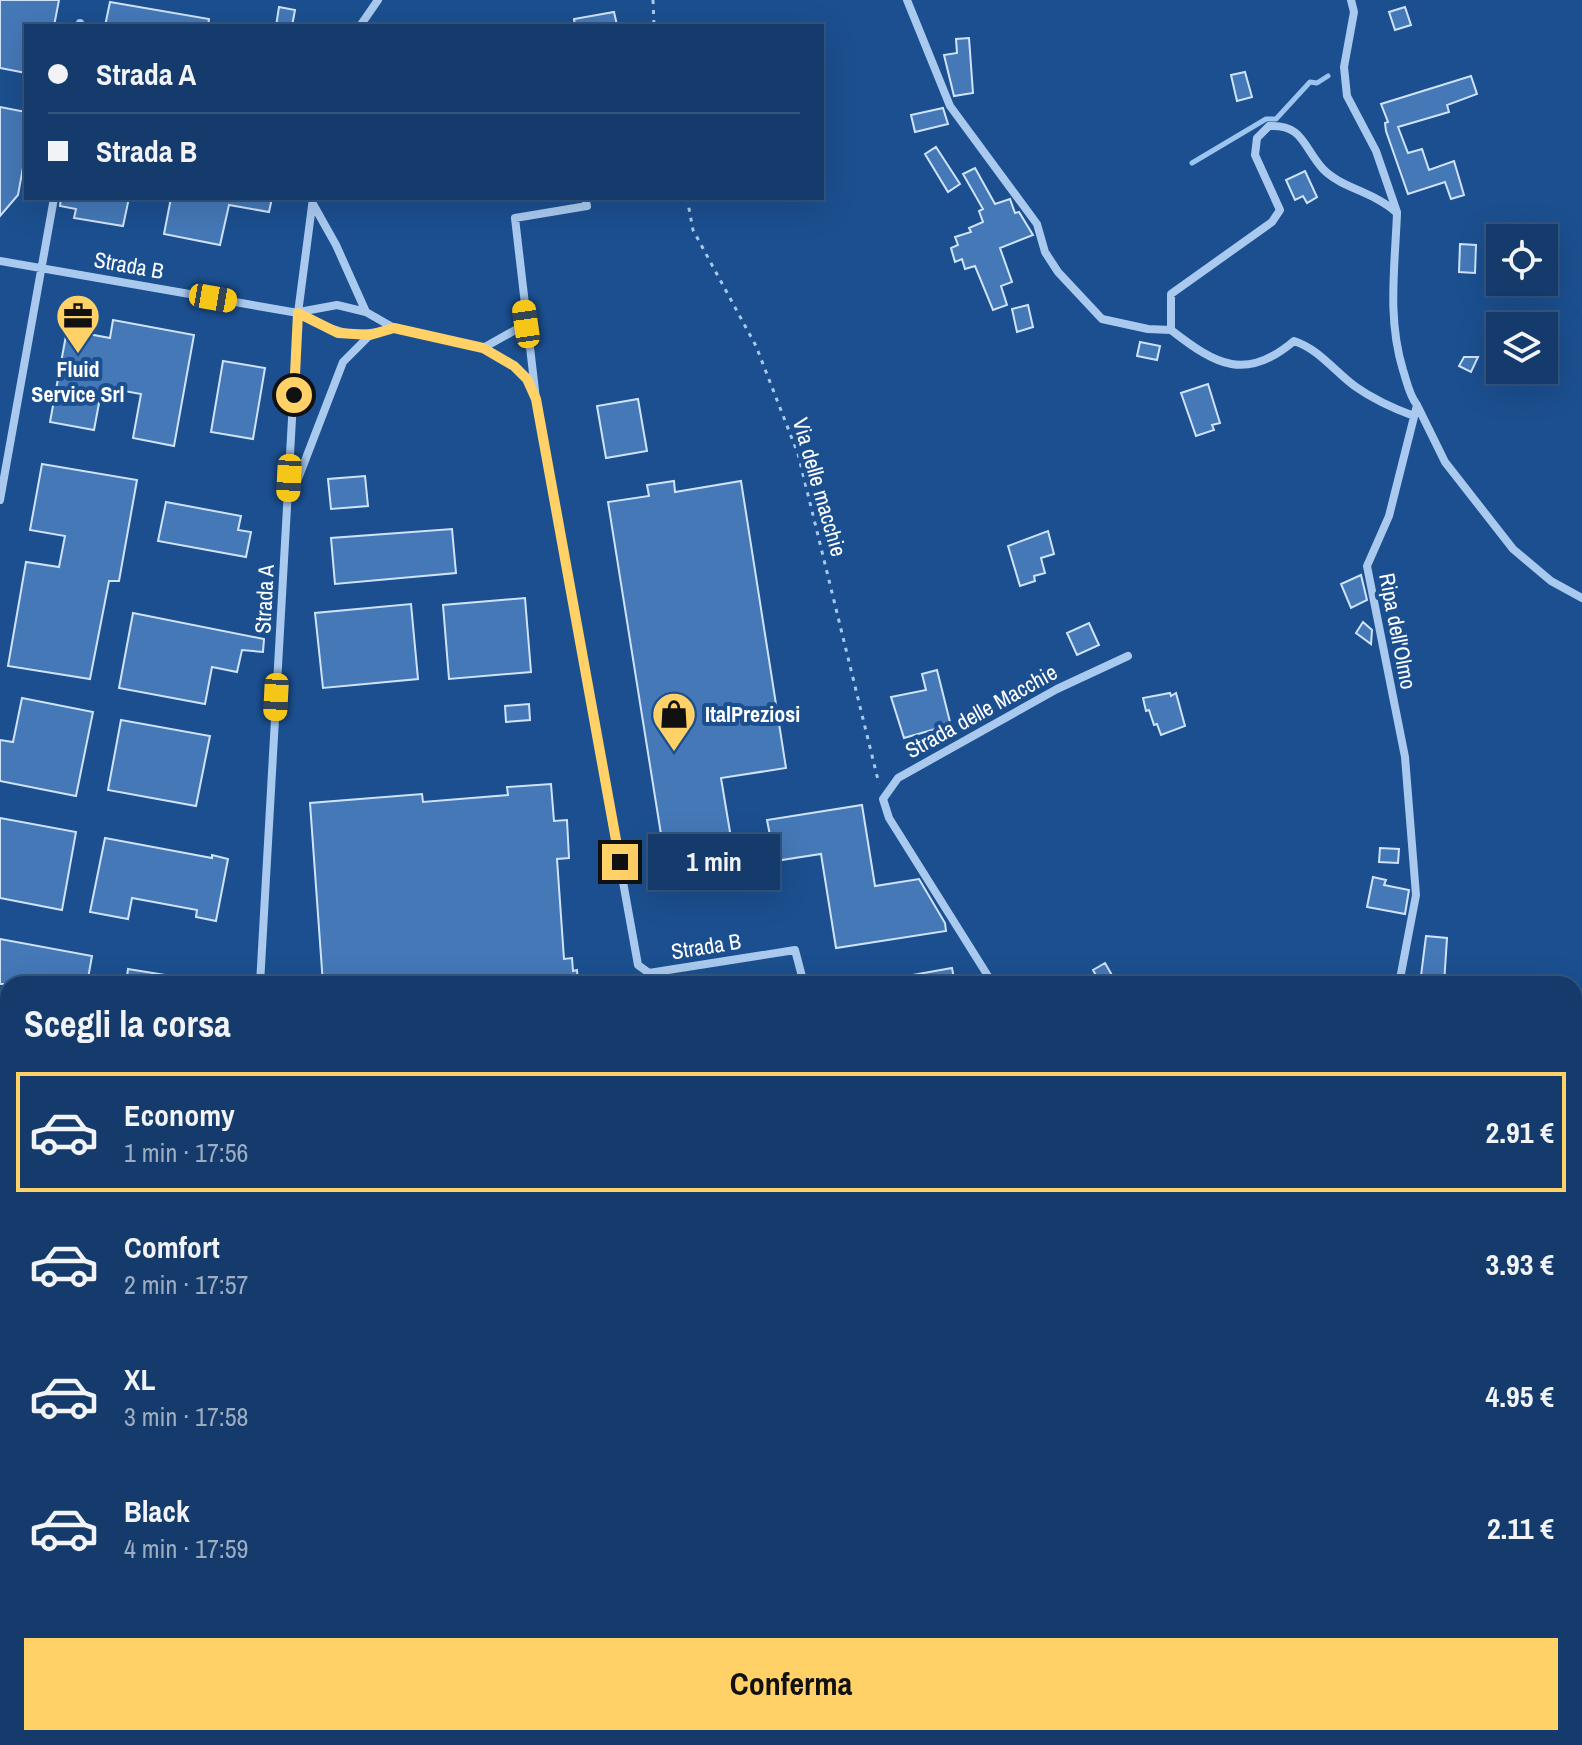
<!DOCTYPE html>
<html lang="it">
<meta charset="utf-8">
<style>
body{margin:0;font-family:"Archivo Narrow",sans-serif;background:#214673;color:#f1f3f6;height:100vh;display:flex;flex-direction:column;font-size:30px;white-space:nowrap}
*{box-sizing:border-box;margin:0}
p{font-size:26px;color:#9dadc1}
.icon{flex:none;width:44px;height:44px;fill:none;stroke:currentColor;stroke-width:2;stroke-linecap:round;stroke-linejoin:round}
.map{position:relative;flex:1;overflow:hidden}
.details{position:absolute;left:0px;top:976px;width:1582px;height:770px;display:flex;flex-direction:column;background:#143b6b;border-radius:24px 24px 0 0;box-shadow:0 8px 32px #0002,0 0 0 2px #33557e}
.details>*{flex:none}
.hud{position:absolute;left:24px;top:24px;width:800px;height:176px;border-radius:0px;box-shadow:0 8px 32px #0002,0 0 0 2px #33557e;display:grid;align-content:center;height:176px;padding:0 24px;background:#143b6b}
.fabs{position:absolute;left:1486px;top:224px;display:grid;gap:16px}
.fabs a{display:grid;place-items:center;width:72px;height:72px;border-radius:0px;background:#143b6b;box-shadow:0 8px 32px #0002,0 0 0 2px #33557e;font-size:40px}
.end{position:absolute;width:36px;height:36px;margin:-18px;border:10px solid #ffd166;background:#111;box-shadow:0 0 0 4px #111}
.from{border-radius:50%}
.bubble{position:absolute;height:56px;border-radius:0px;background:#143b6b;box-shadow:0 8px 32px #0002,0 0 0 2px #33557e;font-size:26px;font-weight:700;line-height:56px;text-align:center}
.car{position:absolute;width:24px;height:48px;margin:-24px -12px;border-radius:10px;box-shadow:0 0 6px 2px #0007;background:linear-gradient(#f5c518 24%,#345 0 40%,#f5c518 0 76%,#345 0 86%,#f5c518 0)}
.hud b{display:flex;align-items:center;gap:28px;height:76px;font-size:30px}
.hud b+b{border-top:2px solid #33557e}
.hud i{width:20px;height:20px;background:#f1f3f6}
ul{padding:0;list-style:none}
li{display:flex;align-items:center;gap:24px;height:120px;margin:0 16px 12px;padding:0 8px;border:4px solid transparent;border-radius:0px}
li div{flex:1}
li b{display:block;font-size:30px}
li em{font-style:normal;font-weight:700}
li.selected{border-color:#ffd166}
li>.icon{width:72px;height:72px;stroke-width:1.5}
h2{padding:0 24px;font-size:36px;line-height:96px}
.primary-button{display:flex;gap:16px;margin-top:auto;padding:16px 24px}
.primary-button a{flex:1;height:92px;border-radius:0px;background:#ffd166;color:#111;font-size:32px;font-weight:700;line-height:92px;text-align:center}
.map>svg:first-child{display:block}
</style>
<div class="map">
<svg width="1582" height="1745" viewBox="0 0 1582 1745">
<rect width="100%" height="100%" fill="#1b4f8f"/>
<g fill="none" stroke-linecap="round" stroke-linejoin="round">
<path stroke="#9cc4f0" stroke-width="5" d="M1192,163L1266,119H1276L1310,82L1317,83L1328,76
M1574,1496H1582
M0,1670H8
M777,1745V1738"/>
</g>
<path fill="#4478b7" stroke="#cfe3fa" stroke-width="2" d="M0,0H59L54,26H26V73L0,68Z
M110,2L209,19L208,26H105Z
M279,7L295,10L292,26H276Z
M1405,7L1411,25L1395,30L1389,12Z
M614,12L617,25L575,26L574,19Z
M969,38L973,93L954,96L944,55L957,53L956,39Z
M1245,72L1252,97L1237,101L1231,75Z
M1471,76L1477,94L1447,105L1449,112L1398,127L1408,153L1422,149L1429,170L1454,161L1464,195L1451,199L1445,182L1408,194L1386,131L1385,123L1388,122L1381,104Z
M0,107L26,112V151L18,195L0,216Z
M943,108L948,124L915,132L911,115Z
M936,147L960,184L948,192L925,154Z
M975,168L995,204L1010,199L1015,213L1019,212L1033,235L1000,248L1012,282L1001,286L1007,305L993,310L975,266L965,269L962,259L955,262L951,248L958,245L955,237L971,232L969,228L983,222L979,211L983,209L963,174Z
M1305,171L1317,197L1307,203L1303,196L1295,200L1286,180Z
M61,198H129L123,226L74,218L76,209L60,206Z
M171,198H272L269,212L229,205L220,245L164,234Z
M1460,244L1476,245L1475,273L1459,272Z
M1028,305L1033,327L1017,332L1012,309Z
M113,320L194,335L174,446L133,438L141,394L102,387L94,430L50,422L67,330L110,338Z
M1140,342L1160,346L1157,360L1137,356Z
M1464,357H1478L1471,372L1459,366Z
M223,361L265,368L253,439L211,432Z
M1208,384L1220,423L1212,425L1214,430L1196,436L1181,393Z
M638,399L647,451L606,458L597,406Z
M42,464L137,480L119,581H109L90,679L8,666L26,562L59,567L65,536L30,530Z
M365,476L368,506L331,509L328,479Z
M674,481L675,492L741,481L786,768L721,778L735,862L667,872L608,502L649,496L647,485Z
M166,502L241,516L238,530L251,532L246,557L158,541Z
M452,529L456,573L335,584L331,538Z
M1048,531L1054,554L1041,558L1045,573L1034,576L1035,581L1020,586L1008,546Z
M1361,575L1367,600L1351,608L1341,584Z
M525,598L531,672L449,679L443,605Z
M411,604L418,679L323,688L315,613Z
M133,613L264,639L263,652L242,650L237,672L212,667L205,704L119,688Z
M1363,622L1372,630L1371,644L1356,633Z
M1089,623L1099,645L1077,655L1067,633Z
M937,670L950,722L945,723L946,726L904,738L891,697L926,690L922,674Z
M1170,693L1171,696L1176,693L1185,726L1161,735L1157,724L1154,725L1149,710L1146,711L1143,698Z
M22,698L93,712L76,796L0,781V740L13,742Z
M529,704L530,720L506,722L505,706Z
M121,720L210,736L196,806L108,790Z
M551,784L554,821L567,820L569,858L557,859L564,959L572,958L573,971L577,970L578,984H323L310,803L422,794L423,802L508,795L507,787Z
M862,805L875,886L919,879L945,923L946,931L836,948L821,854L775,861L767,820Z
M0,818L76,832L62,910L0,898Z
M105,838L212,858V855L228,859L216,921L196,917L197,910L132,898L128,919L90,912Z
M1380,848L1399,849L1398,863L1379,862Z
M1373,877L1386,880L1384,885L1409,890L1405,914L1367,907Z
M1426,936L1447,938L1444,984H1420Z
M0,939L92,956L87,984H0Z
M1105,963L1117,984H1101L1093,970Z
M952,968L955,984H901V977Z
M128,969L178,977L177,984H126Z"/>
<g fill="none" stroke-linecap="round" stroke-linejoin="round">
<path stroke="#a9c9ee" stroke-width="3" stroke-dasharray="4 6" stroke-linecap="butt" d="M653,0L654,26
M687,198L693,230L756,346L798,454L879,784
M1418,1745L1419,1738"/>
<path stroke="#a9c9ee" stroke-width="8" d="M907,0L950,106L1037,224L1045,252L1058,272L1102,319L1148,329L1171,330V294L1272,222L1280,210L1255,155L1257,138L1269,126C1303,124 1303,147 1323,169C1341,188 1375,192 1397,213C1395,267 1387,318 1403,370C1407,382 1409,395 1417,405
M1351,0L1354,12L1344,67L1347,96L1376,151L1397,212
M80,26V23
M360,26L378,0
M585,198L587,206L515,218L536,399L638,965L649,973L795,950L804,984
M313,204L336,245L366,312
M0,261L298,313C338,333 350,340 394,328
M299,312L337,305L366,312L394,328L483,348L514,366L527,379L532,390
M1171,330C1216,365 1246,382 1294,341C1319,349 1335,372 1356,387C1373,399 1395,409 1414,416
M483,348L526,324
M291,497L343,362L370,335
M0,500L54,198
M260,984L298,313L313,198
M993,984L889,818L883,799L898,778L1057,689L1128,656
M1399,984L1416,895L1405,757L1367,566L1389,516L1417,405L1445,462L1513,549L1551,581L1582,598
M1574,1002L1582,1001
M237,1745V1738"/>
<path stroke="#d6e6fa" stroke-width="16" d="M0,1284H8"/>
<path stroke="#f0f6ff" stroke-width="20" d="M1574,1199L1582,1198
M0,1609L8,1608"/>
</g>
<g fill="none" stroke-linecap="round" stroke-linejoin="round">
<path stroke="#ffd166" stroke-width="10" d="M294,395L298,313L338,333L370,335L394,328L483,348L514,366L527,379L536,399L620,862"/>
</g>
<defs>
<g id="office-pin" transform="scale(2.3)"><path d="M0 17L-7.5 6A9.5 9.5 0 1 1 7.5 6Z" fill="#ffd166" stroke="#1b4f8f"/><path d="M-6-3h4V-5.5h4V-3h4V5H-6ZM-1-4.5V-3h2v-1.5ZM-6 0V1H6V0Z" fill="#111"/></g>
<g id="shop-pin" transform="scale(2.3)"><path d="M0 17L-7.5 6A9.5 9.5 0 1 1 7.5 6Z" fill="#ffd166" stroke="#1b4f8f"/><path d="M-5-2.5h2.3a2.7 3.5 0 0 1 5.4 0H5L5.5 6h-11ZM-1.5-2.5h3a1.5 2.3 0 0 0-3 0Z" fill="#111"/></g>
</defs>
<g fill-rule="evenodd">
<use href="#office-pin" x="78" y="316"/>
<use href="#shop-pin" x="674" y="714"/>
</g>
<g text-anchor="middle" stroke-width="8" stroke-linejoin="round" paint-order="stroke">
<g font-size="22" fill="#fff" stroke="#1b4f8f">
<text transform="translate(129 265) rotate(10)" y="8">Strada B</text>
<text transform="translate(820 487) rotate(74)" y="8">Via delle macchie</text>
<text transform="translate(264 599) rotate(-87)" y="8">Strada A</text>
<text transform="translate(1398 631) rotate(79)" y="8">Ripa dell'Olmo</text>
<text transform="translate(981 711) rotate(-29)" y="8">Strada delle Macchie</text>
<text transform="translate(706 946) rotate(-9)" y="8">Strada B</text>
</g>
<g font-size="22" font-weight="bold" fill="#fff" stroke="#1b4f8f">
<text x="78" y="377">Fluid<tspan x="78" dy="25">Service Srl</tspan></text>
<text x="705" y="722" text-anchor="start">ItalPreziosi</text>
</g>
</g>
</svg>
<div class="fabs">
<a><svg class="icon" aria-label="locate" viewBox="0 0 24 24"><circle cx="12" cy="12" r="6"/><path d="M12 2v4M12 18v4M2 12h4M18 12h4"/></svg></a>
<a><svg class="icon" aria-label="layers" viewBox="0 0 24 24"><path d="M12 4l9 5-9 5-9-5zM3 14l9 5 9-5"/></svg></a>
</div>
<i class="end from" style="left:294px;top:395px"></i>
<i class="end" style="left:620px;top:862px"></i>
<div class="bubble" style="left:648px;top:834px;width:132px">1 min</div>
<i class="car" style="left:213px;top:298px;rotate:100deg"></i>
<i class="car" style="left:526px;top:324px;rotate:352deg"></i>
<i class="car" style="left:289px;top:478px;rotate:183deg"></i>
<i class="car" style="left:276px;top:697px;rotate:183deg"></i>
<div class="hud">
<b><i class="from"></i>Strada A</b>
<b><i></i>Strada B</b>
</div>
<section class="details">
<h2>Scegli la corsa</h2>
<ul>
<li class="selected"><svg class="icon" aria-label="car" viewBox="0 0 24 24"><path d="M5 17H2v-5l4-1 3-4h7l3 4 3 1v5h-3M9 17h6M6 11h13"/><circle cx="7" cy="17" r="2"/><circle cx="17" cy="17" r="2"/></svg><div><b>Economy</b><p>1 min · 17:56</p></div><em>2.91 €</em></li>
<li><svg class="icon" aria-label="car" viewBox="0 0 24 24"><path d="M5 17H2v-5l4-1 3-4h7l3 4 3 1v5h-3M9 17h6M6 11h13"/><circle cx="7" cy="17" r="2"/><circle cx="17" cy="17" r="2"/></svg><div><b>Comfort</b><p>2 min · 17:57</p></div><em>3.93 €</em></li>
<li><svg class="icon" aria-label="car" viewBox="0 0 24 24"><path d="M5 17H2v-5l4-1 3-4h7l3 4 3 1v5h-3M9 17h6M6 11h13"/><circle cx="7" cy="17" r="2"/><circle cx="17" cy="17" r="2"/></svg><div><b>XL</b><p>3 min · 17:58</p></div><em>4.95 €</em></li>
<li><svg class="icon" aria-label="car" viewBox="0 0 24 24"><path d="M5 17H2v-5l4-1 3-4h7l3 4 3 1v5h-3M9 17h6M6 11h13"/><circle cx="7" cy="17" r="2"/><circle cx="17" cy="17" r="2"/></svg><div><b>Black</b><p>4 min · 17:59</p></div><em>2.11 €</em></li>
</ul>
<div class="primary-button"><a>Conferma</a></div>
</section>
</div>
